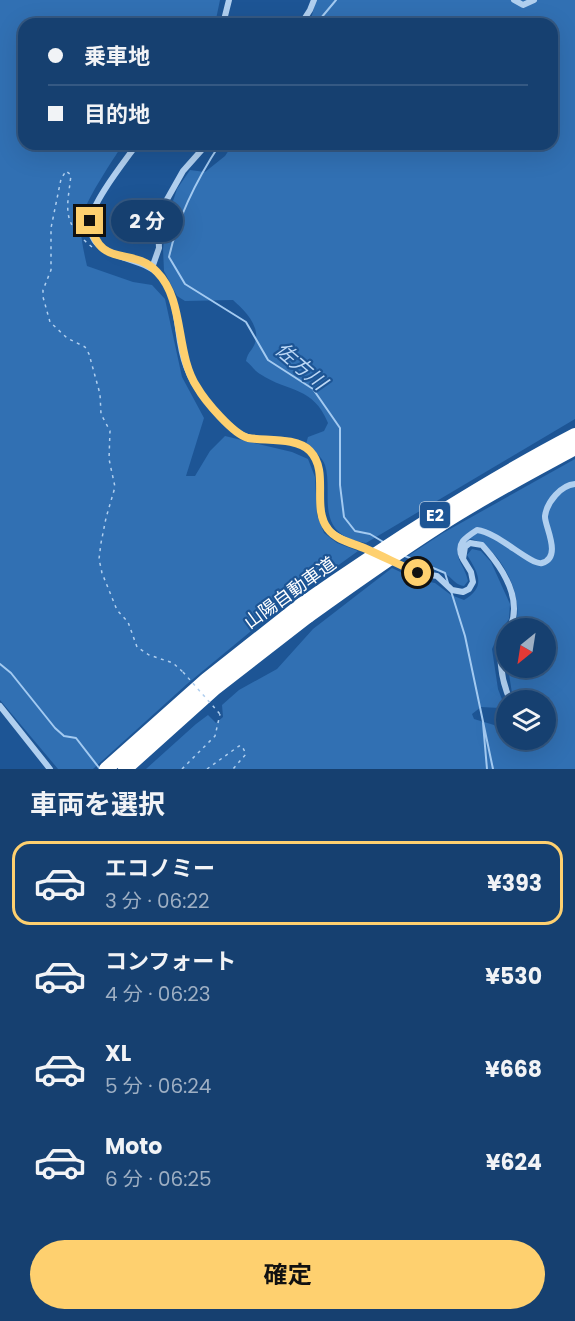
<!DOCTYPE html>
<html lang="ja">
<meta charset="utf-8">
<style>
body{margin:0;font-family:Poppins,"Noto Sans JP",sans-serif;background:#234b78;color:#f1f3f6;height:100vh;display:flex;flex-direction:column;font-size:22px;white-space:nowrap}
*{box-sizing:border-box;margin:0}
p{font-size:20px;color:#9eafc3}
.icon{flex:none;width:33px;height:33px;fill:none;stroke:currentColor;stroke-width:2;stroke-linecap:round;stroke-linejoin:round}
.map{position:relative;height:769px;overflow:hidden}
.details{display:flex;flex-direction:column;background:#164070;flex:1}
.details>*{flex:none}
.top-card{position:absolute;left:18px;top:18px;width:540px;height:132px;border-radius:18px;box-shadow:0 6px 24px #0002,0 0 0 2px #355983;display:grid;align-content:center;height:132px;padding:0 30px;background:#164070}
.needle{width:39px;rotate:210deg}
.controls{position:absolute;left:496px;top:618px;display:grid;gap:12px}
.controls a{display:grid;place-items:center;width:60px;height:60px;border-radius:50%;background:#164070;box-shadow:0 6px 24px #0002,0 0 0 2px #355983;font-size:30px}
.end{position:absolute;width:27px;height:27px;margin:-14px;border:8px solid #fed06f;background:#111;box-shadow:0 0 0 3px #111}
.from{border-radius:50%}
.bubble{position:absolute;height:42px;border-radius:21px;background:#164070;box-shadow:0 6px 24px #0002,0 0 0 2px #355983;font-size:20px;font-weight:700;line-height:42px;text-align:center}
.top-card b{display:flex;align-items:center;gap:21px;height:57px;font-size:22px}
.top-card b+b{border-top:2px solid #355983}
.top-card i{width:15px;height:15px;background:#f1f3f6}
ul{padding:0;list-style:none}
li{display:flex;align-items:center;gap:18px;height:84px;margin:0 12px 9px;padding:0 18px;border:3px solid transparent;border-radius:18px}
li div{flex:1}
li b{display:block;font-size:22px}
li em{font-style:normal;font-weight:700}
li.current{border-color:#fed06f}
li>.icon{width:54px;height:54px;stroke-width:1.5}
h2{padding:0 30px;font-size:27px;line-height:72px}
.cta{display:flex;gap:12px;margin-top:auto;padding:12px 30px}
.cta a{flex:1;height:69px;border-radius:36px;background:#fed06f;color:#111;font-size:24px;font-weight:700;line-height:69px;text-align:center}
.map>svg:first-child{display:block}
</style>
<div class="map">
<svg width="575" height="769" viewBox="0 0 575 769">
<rect width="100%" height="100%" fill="#1d5595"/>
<path fill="#3170b3" d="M0,0H220L215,24H24V144H123C113,160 84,202 82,219C79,234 84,252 87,266L133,282L152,285L165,299L182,377L204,418L186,476H195L210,451L225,436L292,452L308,459L315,477L317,515L324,533L337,543L358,551L279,608L187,684L93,769H58L0,700Z
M316,0H575V419L366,543C360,542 353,540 348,538C317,523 333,490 325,465C322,457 313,449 306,444L308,437L324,431L328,423C313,386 289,393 260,374C255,371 251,365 246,361C248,351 253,350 255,343C261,326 244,310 233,300L185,301L177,296L164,271L163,249L166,222L177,189L190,170L205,172L225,156L233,144H552V24H304L311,19Z
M575,459V769H146L196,724L208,715L216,723L223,717L222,705L239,690L277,669L313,629L392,568L415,579L435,583L451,595L464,600C486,587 479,574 467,555L472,549L481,551L491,562L510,604L509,619L498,635L492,649L498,689L503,702L500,708L481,707L472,714L474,719L494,725L507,735V740H546V700H516L512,693L508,668H546V628H514C527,601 501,546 471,539C446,554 464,561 468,581L464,586C456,585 454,580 447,575C439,569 427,568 417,566L408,556L443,533Z"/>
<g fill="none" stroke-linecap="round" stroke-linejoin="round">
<path stroke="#a3caf1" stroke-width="2" d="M316,24L336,0
M220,144C197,179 178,216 169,257L185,284L246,322L268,360L313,389L340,428V485L344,517L355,531L370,534L385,543
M405,556L445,573L448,583
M451,591L465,636L493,769
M0,664L11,673L55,728L64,736L76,738L100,769
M483,723L487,769"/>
<path stroke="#b0cfef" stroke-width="1.5" stroke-dasharray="3 4.5" stroke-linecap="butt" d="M92,247C61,222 67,210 71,175L66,171L61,179L51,228V270L43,290V297L50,322L67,338L85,347L89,354L100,394L101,414L110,431L109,459L115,487L106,518L101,543L99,559L102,573L117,610L128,622L137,647L149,655L173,663L183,672
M182,769L215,736L220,714
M207,769L239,746H242L246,754L233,769"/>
<path stroke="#b0cfef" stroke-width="6" d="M514,0L523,5L534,0
M223,24L229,0
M301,24L310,10L314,0
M137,144C125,161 92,202 90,222C88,263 145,253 163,279C181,305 175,338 186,366C195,391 216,414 236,431C256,447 290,432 309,450C331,471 311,513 330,531C343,542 360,546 375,553
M152,268L159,248L158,224L161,210L183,171L207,144
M462,557C456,543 466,537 477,530C498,532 531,566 542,563C563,557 544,525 545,516C547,502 561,485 575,484
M390,560L418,573L437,576L452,590L463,592L469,589L473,582L471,572L463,559L465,547L470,543L482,545C502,567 523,598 510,628
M507,632C495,650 502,682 510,700
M0,706L50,769"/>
<path stroke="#fff" stroke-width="14" d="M106,769L206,680L301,605
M125,769L214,689L308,616"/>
<path stroke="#b0cfef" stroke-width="1.5" stroke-dasharray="3 4.5" stroke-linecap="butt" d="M183,672L220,714"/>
<path stroke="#fff" stroke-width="14" d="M301,605C390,543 479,485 575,435
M308,616C351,585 395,554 440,525C483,497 529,473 575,448"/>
</g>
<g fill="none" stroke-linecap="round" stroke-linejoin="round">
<path stroke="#fed06f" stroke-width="8" d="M90,221C99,271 132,245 157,272C185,300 175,354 197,387C205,401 233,434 248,438C265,441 297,437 310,451C330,472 311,507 328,529C336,540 352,543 364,548C382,556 400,565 418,573"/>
</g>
<g text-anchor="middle" stroke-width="4.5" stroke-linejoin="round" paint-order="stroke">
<rect fill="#1d5595" stroke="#bbccdf" stroke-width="1.5" x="420" y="502" width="30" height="26" rx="4.5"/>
<g font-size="16" font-weight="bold" fill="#fff">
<text x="435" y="521">E2</text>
</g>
<g font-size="18" fill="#fff" stroke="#1d5595">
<text transform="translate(290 593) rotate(-36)" y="6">山陽自動車道</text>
</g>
<g font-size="20" font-style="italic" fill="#bcd8f6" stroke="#1d5595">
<text transform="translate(301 366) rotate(41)" y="7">佐方川</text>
</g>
</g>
</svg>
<div class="controls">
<a><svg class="needle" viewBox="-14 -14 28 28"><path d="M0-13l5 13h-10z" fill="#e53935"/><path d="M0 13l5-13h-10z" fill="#9eafc3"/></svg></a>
<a><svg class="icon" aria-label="layers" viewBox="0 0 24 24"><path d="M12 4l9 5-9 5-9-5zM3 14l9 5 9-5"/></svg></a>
</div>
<i class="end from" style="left:418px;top:573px"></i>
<i class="end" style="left:90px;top:221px"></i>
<div class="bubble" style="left:111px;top:200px;width:72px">2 分</div>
<div class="top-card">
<b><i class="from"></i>乗車地</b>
<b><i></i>目的地</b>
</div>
</div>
<section class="details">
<h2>車両を選択</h2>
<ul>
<li class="current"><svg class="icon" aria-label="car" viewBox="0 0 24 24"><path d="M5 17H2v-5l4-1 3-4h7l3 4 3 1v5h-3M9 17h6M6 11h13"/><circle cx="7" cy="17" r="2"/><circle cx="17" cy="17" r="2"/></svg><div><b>エコノミー</b><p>3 分 · 06:22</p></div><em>¥393</em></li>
<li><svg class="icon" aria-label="car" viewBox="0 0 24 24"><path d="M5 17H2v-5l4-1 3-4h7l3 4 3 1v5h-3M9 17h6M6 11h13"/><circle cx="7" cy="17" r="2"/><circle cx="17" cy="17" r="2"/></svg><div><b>コンフォート</b><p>4 分 · 06:23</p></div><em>¥530</em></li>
<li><svg class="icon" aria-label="car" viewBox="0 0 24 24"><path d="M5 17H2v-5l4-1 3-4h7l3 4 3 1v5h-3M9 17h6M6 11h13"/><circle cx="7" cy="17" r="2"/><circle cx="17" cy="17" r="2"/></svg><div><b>XL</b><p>5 分 · 06:24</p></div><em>¥668</em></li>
<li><svg class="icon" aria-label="car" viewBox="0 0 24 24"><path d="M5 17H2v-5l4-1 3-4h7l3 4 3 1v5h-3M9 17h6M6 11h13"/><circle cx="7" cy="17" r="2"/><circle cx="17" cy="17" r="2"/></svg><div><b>Moto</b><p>6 分 · 06:25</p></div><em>¥624</em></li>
</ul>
<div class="cta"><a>確定</a></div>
</section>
